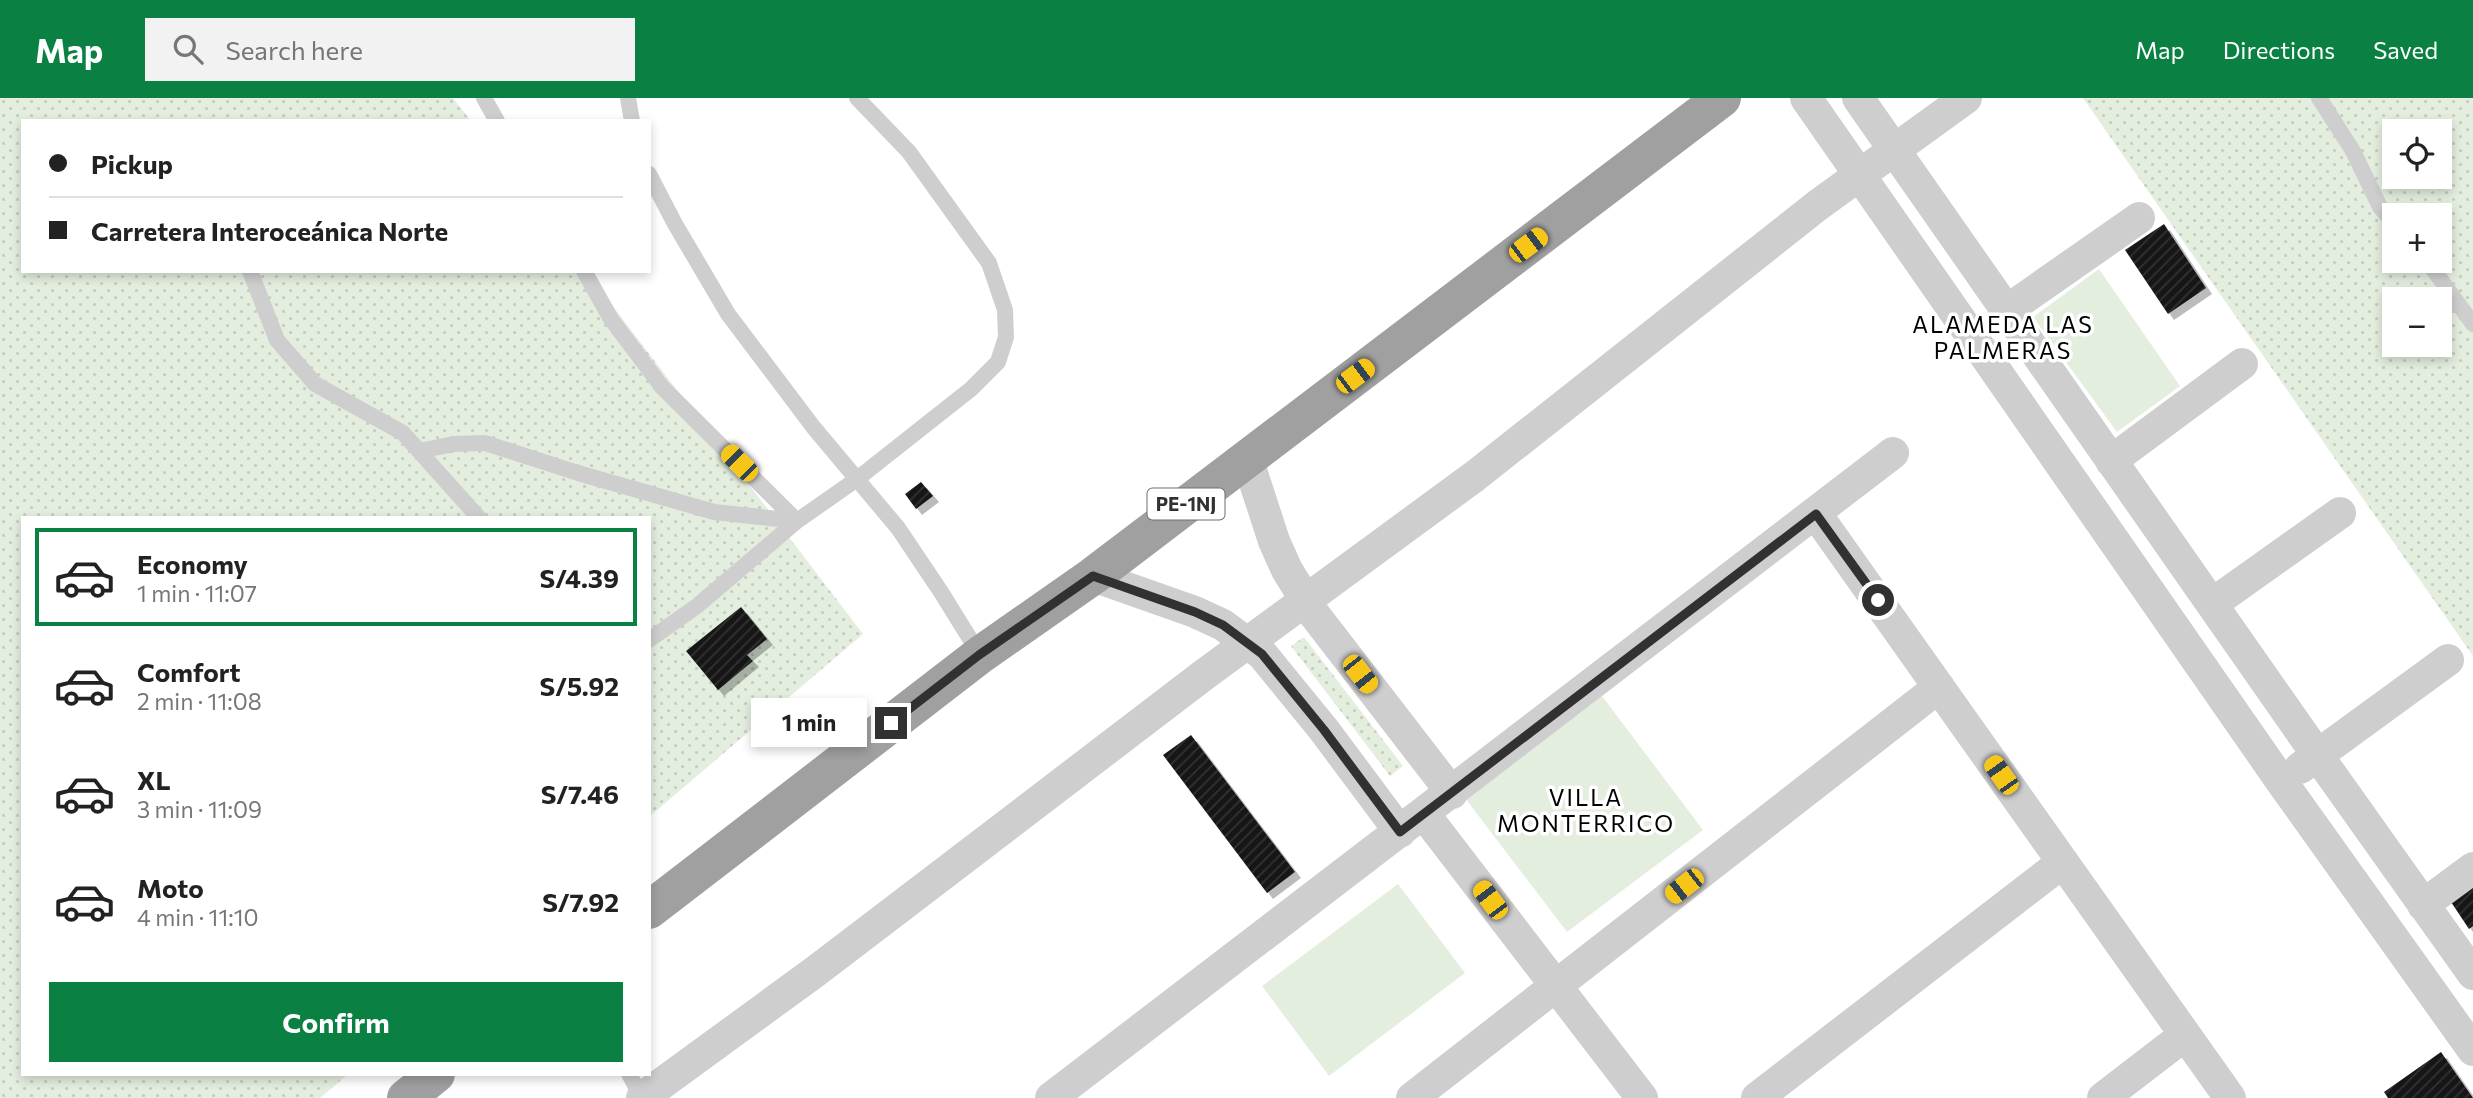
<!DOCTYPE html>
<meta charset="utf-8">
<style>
body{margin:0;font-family:Commissioner,sans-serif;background:#f2f2f2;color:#222;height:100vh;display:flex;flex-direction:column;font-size:26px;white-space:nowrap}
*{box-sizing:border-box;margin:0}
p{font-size:23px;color:#767676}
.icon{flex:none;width:38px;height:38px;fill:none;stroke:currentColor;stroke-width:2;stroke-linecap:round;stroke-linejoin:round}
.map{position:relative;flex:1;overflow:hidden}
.details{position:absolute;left:21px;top:418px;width:630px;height:560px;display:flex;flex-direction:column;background:#fff;border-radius:0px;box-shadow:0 4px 10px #0003}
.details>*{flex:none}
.hud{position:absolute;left:21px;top:21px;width:630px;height:154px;border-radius:0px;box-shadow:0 4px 10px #0003;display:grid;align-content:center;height:154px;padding:0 28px;background:#fff}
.controls{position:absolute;left:2382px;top:21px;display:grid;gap:14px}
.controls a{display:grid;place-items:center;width:70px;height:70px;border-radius:0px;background:#fff;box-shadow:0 4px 10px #0003;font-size:35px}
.end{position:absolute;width:32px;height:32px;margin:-16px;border:9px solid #313131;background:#fff;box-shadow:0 0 0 4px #fff}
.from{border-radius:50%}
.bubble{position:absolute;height:49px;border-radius:0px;background:#fff;box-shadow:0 4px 10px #0003;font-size:23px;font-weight:700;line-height:49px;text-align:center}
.car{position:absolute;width:21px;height:42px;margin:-21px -10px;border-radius:9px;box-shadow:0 0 5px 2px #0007;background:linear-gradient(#f5c518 24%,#345 0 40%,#f5c518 0 76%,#345 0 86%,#f5c518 0)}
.hud b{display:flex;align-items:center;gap:24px;height:66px;font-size:26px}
.hud b+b{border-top:2px solid #e0e0e0}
.hud i{width:18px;height:18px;background:#222}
ul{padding:12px 0 0;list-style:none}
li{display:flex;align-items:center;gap:21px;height:98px;margin:0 14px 10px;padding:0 14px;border:4px solid transparent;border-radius:0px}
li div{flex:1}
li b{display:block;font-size:26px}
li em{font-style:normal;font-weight:700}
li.active{border-color:#0b8043}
li>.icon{width:63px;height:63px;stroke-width:1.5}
.primary-button{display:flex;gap:14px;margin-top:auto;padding:14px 28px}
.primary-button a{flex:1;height:80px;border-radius:0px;background:#0b8043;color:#fff;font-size:28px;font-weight:700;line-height:80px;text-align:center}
header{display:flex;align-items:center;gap:42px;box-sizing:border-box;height:98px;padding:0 35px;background:#0b8043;color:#fff}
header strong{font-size:33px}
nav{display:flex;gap:38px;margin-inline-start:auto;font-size:24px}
.search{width:490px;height:63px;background:#f2f2f2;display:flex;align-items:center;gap:18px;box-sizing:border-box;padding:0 24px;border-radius:0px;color:#767676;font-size:26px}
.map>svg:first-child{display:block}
</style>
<header>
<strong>Map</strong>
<div class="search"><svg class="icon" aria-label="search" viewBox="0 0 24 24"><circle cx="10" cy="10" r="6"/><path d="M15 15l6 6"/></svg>Search here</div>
<nav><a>Map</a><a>Directions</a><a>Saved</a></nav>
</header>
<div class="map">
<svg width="2473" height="1000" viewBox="0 0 2473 1000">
<defs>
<pattern id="grass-dots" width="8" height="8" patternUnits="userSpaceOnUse" patternTransform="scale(1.75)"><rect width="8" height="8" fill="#e4eedf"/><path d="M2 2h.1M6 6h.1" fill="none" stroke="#c4cdc0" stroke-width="1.8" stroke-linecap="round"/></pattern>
<pattern id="building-hatch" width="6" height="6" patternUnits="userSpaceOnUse" patternTransform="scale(1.75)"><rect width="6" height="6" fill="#181818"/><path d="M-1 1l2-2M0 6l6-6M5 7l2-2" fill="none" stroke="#313131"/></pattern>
<filter id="shadow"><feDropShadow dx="6" dy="6" stdDeviation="0" flood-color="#0004"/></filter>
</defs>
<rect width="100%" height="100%" fill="#fff"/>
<path fill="url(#grass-dots)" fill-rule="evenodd" d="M0,0H453L471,23H23V173H586L863,536L649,719V420H23V976L347,977L320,1000H0Z
M2083,0H2473V558ZM2394,33H2440V79H2394ZM2394,117H2440V163H2394ZM2394,201H2440V247H2394Z
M1304,539L1403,668L1390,678L1291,548Z"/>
<path fill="#e4eedf" d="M2099,171L2180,288L2117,334L2033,219Z
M1602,598L1703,732L1567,834L1465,700Z
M1398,786L1465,875L1329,978L1262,888Z"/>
<path fill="url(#building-hatch)" filter="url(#shadow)" d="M2164,126L2206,190L2168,216L2125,152Z
M921,384L933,398L916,411L905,396Z
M741,509L767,541L747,557L753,563L718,592L686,553Z
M1191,637L1295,774L1267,795L1163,657Z
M2473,784V828L2469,831L2449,801Z
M2441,954L2473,1000H2388L2384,994Z"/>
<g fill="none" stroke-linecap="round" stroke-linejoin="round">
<path stroke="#cecece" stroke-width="16" d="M484,0L497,23
M628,0L632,23
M2319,0L2353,53L2380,109L2394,125
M649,76L675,126L728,216L814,330L898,430L941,494L980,557
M2427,163L2473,226
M250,173L277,242L315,286L403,335L479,420
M584,173L611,221L662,289L797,423
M419,353L454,346L485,345L578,375L714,414L797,423
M649,542L697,508L797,423L857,381L971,291L998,264L1006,239L1005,212L989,165L909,54L857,0
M629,976L642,1000"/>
<path stroke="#cecece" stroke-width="32" d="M1806,0L2281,683L2473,952
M1858,0L2318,658L2473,876
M2006,213L2139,120
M1247,360L1274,443L1287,472L1314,516L1452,695
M2111,363L2242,266
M1816,416L2230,1000
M1093,478L1195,514L1223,527L1262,556L1324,632L1400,734
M2212,506L2340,415
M2300,670L2448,562
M1424,716L1642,1000
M2423,807L2473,770
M642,1000L816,873L1205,576L1475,378L1818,107L1966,0
M1051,1000L1893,355
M1412,1000L1939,589
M1757,1000L2063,764
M2103,1000L2185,937"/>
<path stroke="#a0a0a0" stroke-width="38" d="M649,812L980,557L1093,478L1722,0
M406,1000L436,976"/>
</g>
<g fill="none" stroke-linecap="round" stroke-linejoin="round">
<path stroke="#313131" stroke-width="9" d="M891,625L979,557L1093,478L1195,514L1223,527L1262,556L1324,632L1400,734L1816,416L1878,502"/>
</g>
<g text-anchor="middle" stroke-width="7" stroke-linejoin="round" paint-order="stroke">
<rect fill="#fff" stroke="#6f6f6f" stroke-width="2" x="1147.5" y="390.5" width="77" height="31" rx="5"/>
<g font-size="19" font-weight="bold" fill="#313131">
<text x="1186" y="413">PE-1NJ</text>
</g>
<g font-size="23" letter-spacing="2" fill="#000" stroke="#fff">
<text x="2003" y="235">ALAMEDA LAS<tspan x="2003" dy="26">PALMERAS</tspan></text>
<text x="1586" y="708">VILLA<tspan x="1586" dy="26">MONTERRICO</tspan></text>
</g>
</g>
</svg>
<div class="controls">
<a><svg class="icon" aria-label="locate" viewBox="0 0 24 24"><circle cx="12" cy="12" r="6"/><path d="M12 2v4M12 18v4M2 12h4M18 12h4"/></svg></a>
<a>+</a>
<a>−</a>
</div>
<i class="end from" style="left:1878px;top:502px"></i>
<i class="end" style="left:891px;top:625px"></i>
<div class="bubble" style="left:751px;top:600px;width:116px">1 min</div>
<i class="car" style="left:1528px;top:147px;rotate:53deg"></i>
<i class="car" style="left:1355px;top:278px;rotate:53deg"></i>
<i class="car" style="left:739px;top:365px;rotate:315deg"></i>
<i class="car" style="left:1360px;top:576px;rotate:142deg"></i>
<i class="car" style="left:2001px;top:677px;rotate:325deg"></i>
<i class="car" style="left:1684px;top:788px;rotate:232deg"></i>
<i class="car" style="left:1490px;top:802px;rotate:323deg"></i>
<div class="hud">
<b><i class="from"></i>Pickup</b>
<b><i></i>Carretera Interoceánica Norte</b>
</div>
<section class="details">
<ul>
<li class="active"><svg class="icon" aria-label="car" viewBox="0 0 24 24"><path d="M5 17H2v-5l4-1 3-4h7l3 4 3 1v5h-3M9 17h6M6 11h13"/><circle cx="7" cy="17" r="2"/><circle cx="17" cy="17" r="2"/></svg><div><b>Economy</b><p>1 min · 11:07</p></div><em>S/4.39</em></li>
<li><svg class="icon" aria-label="car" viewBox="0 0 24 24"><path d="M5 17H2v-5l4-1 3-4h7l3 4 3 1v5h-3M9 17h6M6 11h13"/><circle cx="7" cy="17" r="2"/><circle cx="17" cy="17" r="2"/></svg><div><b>Comfort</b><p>2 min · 11:08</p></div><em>S/5.92</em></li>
<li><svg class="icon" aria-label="car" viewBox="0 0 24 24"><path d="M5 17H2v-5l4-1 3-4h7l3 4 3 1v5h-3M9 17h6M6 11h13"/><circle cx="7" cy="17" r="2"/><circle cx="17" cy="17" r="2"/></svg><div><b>XL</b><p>3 min · 11:09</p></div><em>S/7.46</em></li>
<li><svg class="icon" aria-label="car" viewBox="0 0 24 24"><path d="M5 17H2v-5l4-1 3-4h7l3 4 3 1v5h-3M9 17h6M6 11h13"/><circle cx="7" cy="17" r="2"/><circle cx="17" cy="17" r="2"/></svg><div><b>Moto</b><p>4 min · 11:10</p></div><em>S/7.92</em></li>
</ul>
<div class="primary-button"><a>Confirm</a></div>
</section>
</div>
